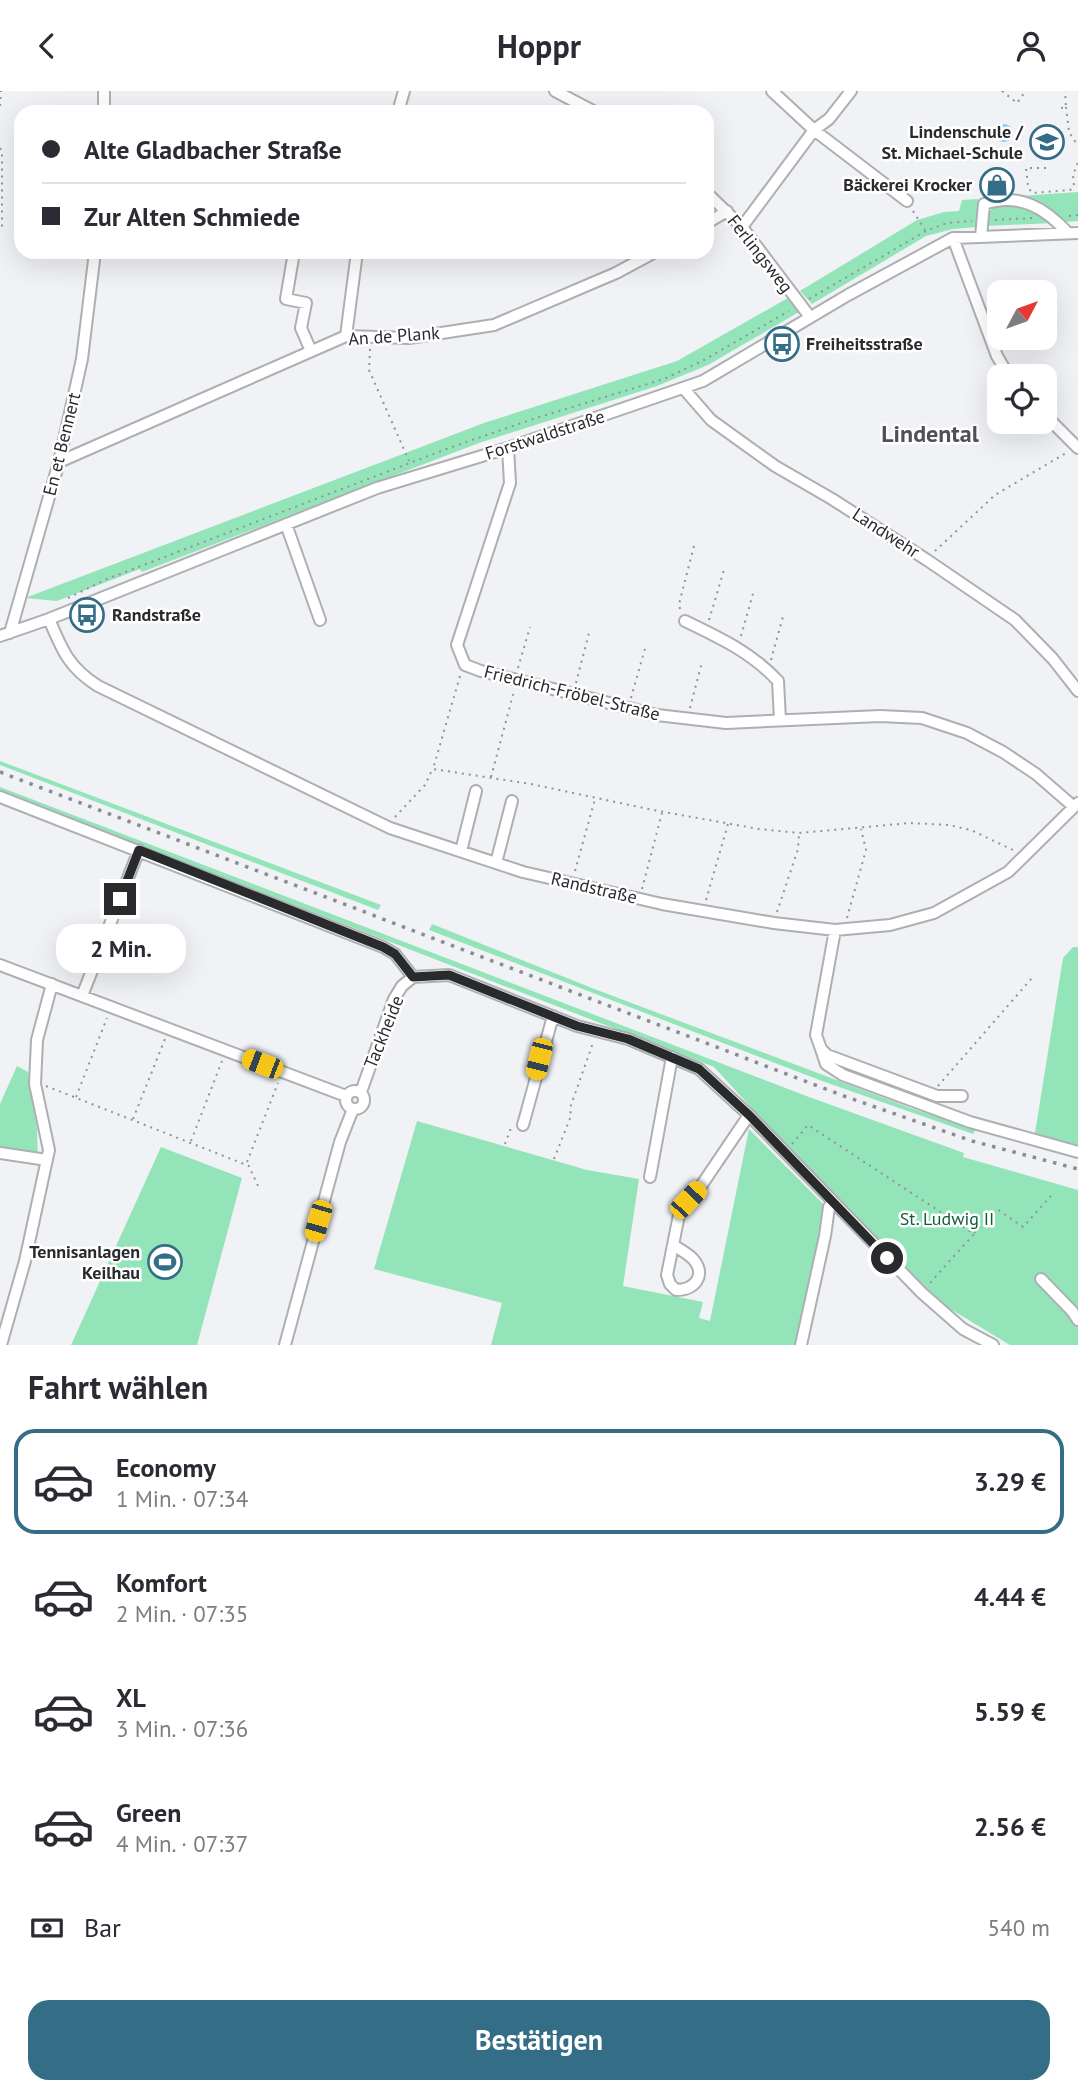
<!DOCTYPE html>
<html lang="de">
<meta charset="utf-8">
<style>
body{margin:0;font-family:"PT Sans",sans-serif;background:#f7f7f7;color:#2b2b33;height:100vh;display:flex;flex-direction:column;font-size:26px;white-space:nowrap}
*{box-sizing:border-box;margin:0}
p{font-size:23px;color:#7c7c81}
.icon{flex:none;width:38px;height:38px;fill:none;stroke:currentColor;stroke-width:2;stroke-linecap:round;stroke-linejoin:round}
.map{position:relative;height:1254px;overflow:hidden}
.panel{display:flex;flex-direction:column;background:#fff;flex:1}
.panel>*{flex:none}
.banner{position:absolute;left:14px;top:14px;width:700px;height:154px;border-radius:21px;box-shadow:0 7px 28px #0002;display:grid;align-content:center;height:154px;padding:0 28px;background:#fff}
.needle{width:46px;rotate:49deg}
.fabs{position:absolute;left:987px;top:189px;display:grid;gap:14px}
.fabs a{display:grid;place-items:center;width:70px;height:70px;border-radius:14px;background:#fff;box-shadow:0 7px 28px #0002;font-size:35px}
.end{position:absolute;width:32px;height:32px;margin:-16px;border:9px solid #292a2c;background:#fff;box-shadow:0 0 0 4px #fff}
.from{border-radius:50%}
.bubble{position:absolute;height:49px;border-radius:21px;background:#fff;box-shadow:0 7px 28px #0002;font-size:23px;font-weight:700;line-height:49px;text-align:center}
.car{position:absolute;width:21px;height:42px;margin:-21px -10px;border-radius:9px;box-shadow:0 0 5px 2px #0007;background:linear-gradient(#f5c518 24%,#345 0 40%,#f5c518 0 76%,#345 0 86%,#f5c518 0)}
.banner b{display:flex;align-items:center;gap:24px;height:66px;font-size:26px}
.banner b+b{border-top:2px solid #e1e1e2}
.banner i{width:18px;height:18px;background:#2b2b33}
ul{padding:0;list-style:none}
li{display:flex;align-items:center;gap:21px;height:105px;margin:0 14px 10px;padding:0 14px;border:4px solid transparent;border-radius:21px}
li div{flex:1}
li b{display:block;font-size:26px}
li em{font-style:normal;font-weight:700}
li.selected{border-color:#346d86}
li>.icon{width:63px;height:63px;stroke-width:1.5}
h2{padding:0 28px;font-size:32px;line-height:84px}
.pay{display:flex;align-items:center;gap:18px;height:77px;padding:0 28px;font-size:26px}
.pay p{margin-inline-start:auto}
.action{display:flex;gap:14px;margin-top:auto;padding:14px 28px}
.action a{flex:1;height:80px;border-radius:21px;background:#346d86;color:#fff;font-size:28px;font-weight:700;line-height:80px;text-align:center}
header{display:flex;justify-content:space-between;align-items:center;height:91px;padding:0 28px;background:#fff;font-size:32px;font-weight:700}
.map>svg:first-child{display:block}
</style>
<header><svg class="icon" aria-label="back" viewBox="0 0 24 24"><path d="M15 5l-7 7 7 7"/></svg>Hoppr<svg class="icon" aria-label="person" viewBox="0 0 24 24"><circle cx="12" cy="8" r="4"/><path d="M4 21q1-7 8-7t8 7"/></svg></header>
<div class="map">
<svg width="1078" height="1254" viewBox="0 0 1078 1254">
<rect width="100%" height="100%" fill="#f0f2f6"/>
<path fill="#93e5b9" d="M1078,101V130L1065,131L1055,122L1020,105Z
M978,108L976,136L953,138L926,145L812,213L800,200L917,129L944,121L959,120L962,109Z
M1013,114L1029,117L1052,132L986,135L988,121L995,115Z
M788,207L799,221L708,274L657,295L479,352L142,481L140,478L57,510L25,507L484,332L677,270Z
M0,670L381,814L378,819L0,674Z
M0,696L809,1006L964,1062L963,1066L1078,1099V1254H1010L952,1219L950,1221L770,1037L714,976L0,700Z
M432,833L597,899L916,1019L976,1038L973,1043L822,990L429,839Z
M1073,856H1078V1056L1035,1042L1063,867Z
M17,975L28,981L37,1038L38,1071L0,1069V1013Z
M417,1030L587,1079L639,1088L623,1195L703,1211L699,1227L710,1230L749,1038L828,1118L797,1254H491L502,1212L374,1178Z
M161,1056L242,1087L197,1254H71Z"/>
<path fill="#88cbfb" d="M995 42a9 9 0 1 1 18 0a9 9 0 1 1-18 0Z"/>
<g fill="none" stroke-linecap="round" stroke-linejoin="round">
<g stroke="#aeafb3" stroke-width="14">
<path id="minor" d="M104,0V21
M555,0L595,21
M772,0L814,39L907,110
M398,21L404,0
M707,102L742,136L810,226
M707,132L727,120
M742,136L814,39L829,28L851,0
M981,146L984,113C1019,101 1045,117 1068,142
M953,147L997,265L1009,285
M294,161L286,208L306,212L301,237L311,260
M346,245L357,161
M684,298L711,329L775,375L832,408L927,469L1015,529L1053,568L1078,600
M1045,324L1078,357
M508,357L510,392L457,554L465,574L481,580L657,624L726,632L880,625L922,627L967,642L1003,661L1036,683L1074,716
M59,371L346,245L409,247L494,234L616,182L655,161
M286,433L320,529
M49,528C62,559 69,577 98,595L390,737L523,781L662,813L774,832L835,839L890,834L934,822L1008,781L1078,712
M685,530C720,547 751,561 778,590L780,629
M10,542L59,371L82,268L95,161
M0,545L49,528L377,397L508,357L703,290L848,204L953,147L1078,142
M0,706L383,856L395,863L413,886
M461,760L476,700
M496,772L512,710
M835,839L816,944L821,958L827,964L937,1005H962
M0,874L346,1005
M413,886L449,884L577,935L628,948L699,978L749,1024L922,1202L963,1238L993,1254
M82,905L139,759
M821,958L826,973L843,984L970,1031L1078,1061
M346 1009a9 9 0 1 1 18 0a9 9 0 1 1-18 0Z
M361,1001L394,908L402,895L413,886
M523,1034L553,925
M0,1062L47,1069
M650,1086L672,966
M673,1154C679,1158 687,1162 693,1168C707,1184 695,1199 676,1199L670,1193L667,1184L679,1124L703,1092L749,1024
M1041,1188L1072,1220L1078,1229
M1,1254L25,1170L49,1059L35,993L37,949L52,893
M285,1254L340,1051L353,1018
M801,1254L825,1145L829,1116"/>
</g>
<path stroke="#929396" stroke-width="2" stroke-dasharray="2 5" stroke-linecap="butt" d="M1002,0L1017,12L1025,1
M0,15L1,0
M1066,16L1069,41L1078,55
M1061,17L1066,16L1065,0
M0,57L2,61V137
M1046,77H1026L1028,96L1032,102L1070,99L1074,95L1073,84L1078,71
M913,120L925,139
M1069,125L1078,124
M995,129L1032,127
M809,208L926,140L947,132L972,130
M370,258L369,279L409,370
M935,460L995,404L1066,362
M68,507L107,488L449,357L533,328L664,288L704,269L789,220
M680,518L679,513L694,455
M709,529L724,479
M741,545L754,499
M771,569L784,522
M518,577L530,536
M460,585L433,678L531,693L653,719L759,738L799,742L910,732L949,734L971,739L1015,760
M576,592L589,542
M631,607L646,554
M690,617L702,571
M491,686L514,600
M395,726L425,694L432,679
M575,780L595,708
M642,798L662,722
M706,809L728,733
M777,821L798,758L799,743
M847,827L866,759L861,738
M46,995L249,1075L258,1095
M938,995L1032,887
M76,1006L107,927
M133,1028L165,948
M191,1050L222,970
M505,1053L512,1034
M792,1053L808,1034L974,1143L930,1192
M554,1068L571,1025L570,1017L593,952
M247,1071L278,992
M974,1142L997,1118L1023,1136L1051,1105"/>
<use href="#minor" stroke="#fff" stroke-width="10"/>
<path stroke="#8b8c8f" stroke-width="3.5" stroke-dasharray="3.5 7" stroke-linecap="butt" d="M0,681L844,1005L972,1050L1078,1078"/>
</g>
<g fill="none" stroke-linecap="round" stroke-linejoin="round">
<path stroke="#292a2c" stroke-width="9" d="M120,808L139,759L383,856L395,863L413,886L449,884L577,935L628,948L699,978L749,1024L887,1167"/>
</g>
<defs>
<g id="school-ring" transform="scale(1.75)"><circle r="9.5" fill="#fff" stroke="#346d86" stroke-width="1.5"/><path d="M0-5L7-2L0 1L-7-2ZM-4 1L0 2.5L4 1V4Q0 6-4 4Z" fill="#346d86"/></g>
<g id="shop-ring" transform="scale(1.75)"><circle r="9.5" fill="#fff" stroke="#346d86" stroke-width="1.5"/><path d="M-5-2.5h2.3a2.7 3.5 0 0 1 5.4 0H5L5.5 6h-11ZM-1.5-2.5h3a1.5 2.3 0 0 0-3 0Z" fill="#346d86"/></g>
<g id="bus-ring" transform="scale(1.75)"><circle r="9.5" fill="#fff" stroke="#346d86" stroke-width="1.5"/><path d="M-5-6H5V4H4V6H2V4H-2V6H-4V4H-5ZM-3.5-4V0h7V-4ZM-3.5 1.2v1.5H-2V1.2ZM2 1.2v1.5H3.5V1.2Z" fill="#346d86"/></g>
<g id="stadium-ring" transform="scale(1.75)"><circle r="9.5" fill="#fff" stroke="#346d86" stroke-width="1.5"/><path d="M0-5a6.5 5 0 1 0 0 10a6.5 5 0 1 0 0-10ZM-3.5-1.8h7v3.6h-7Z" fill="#346d86"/></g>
</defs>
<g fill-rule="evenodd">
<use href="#school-ring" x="1047" y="51"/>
<use href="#shop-ring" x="997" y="94"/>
<use href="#bus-ring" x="782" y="253"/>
<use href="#bus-ring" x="87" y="524"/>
<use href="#stadium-ring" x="165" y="1171"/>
</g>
<g text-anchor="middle" stroke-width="5" stroke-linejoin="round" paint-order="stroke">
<g font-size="18" font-weight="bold" fill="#292a2c" stroke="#fff" text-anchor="end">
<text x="1023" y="47">Lindenschule /<tspan x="1023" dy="21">St. Michael-Schule</tspan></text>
<text x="972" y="100">Bäckerei Krocker</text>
<text x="806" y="259" text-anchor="start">Freiheitsstraße</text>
<text x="112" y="530" text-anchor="start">Randstraße</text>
<text x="140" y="1167">Tennisanlagen<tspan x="140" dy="21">Keilhau</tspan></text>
</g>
<g font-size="18" fill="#292a2c" stroke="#fff">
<text transform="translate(760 163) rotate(52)" y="6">Ferlingsweg</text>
<text transform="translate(394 245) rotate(-4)" y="6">An de Plank</text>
<text transform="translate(545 344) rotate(-18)" y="6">Forstwaldstraße</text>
<text transform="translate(62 353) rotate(-76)" y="6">En et Bennert</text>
<text transform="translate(886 442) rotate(33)" y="6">Landwehr</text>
<text transform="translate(572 602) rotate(14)" y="6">Friedrich-Fröbel-Straße</text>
<text transform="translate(594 797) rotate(13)" y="6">Randstraße</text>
<text transform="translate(384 941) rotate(-68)" y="6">Tackheide</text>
</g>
<g font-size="18" fill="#105d3c" stroke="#fff">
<text x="947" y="1134">St. Ludwig II</text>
</g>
<g font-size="24" font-weight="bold" fill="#4f5154" stroke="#fff">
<text x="930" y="351">Lindental</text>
</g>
</g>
</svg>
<div class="fabs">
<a><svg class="needle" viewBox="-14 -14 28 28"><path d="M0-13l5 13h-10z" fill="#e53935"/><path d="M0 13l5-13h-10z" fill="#7c7c81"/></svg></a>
<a><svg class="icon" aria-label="locate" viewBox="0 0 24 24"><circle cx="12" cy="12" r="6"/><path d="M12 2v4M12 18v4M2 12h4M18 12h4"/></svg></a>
</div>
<i class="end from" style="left:887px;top:1167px"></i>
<i class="end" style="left:120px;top:808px"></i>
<div class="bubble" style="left:56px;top:833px;width:130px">2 Min.</div>
<i class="car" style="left:539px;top:968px;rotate:194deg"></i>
<i class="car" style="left:262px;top:973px;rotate:291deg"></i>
<i class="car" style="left:688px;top:1109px;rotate:43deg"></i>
<i class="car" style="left:318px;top:1130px;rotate:196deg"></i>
<div class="banner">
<b><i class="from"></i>Alte Gladbacher Straße</b>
<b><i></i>Zur Alten Schmiede</b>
</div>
</div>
<section class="panel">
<h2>Fahrt wählen</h2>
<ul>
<li class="selected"><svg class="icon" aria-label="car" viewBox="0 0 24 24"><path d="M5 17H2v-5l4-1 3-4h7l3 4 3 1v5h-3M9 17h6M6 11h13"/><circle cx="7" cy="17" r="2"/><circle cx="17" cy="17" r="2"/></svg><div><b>Economy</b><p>1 Min. · 07:34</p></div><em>3.29 €</em></li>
<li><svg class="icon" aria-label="car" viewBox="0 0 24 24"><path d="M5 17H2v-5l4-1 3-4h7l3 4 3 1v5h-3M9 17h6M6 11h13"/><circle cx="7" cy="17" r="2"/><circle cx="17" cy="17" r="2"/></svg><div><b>Komfort</b><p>2 Min. · 07:35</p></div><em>4.44 €</em></li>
<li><svg class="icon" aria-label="car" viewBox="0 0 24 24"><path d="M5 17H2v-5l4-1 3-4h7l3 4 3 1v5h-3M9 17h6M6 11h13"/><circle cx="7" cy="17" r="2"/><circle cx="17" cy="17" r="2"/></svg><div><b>XL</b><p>3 Min. · 07:36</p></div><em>5.59 €</em></li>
<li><svg class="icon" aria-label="car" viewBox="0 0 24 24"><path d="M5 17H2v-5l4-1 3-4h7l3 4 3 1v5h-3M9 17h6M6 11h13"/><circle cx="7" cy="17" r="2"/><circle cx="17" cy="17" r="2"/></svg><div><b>Green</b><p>4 Min. · 07:37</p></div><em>2.56 €</em></li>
</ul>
<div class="pay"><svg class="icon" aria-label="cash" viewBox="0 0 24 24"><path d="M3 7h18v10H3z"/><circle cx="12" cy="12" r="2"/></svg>Bar<p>540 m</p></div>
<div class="action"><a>Bestätigen</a></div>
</section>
